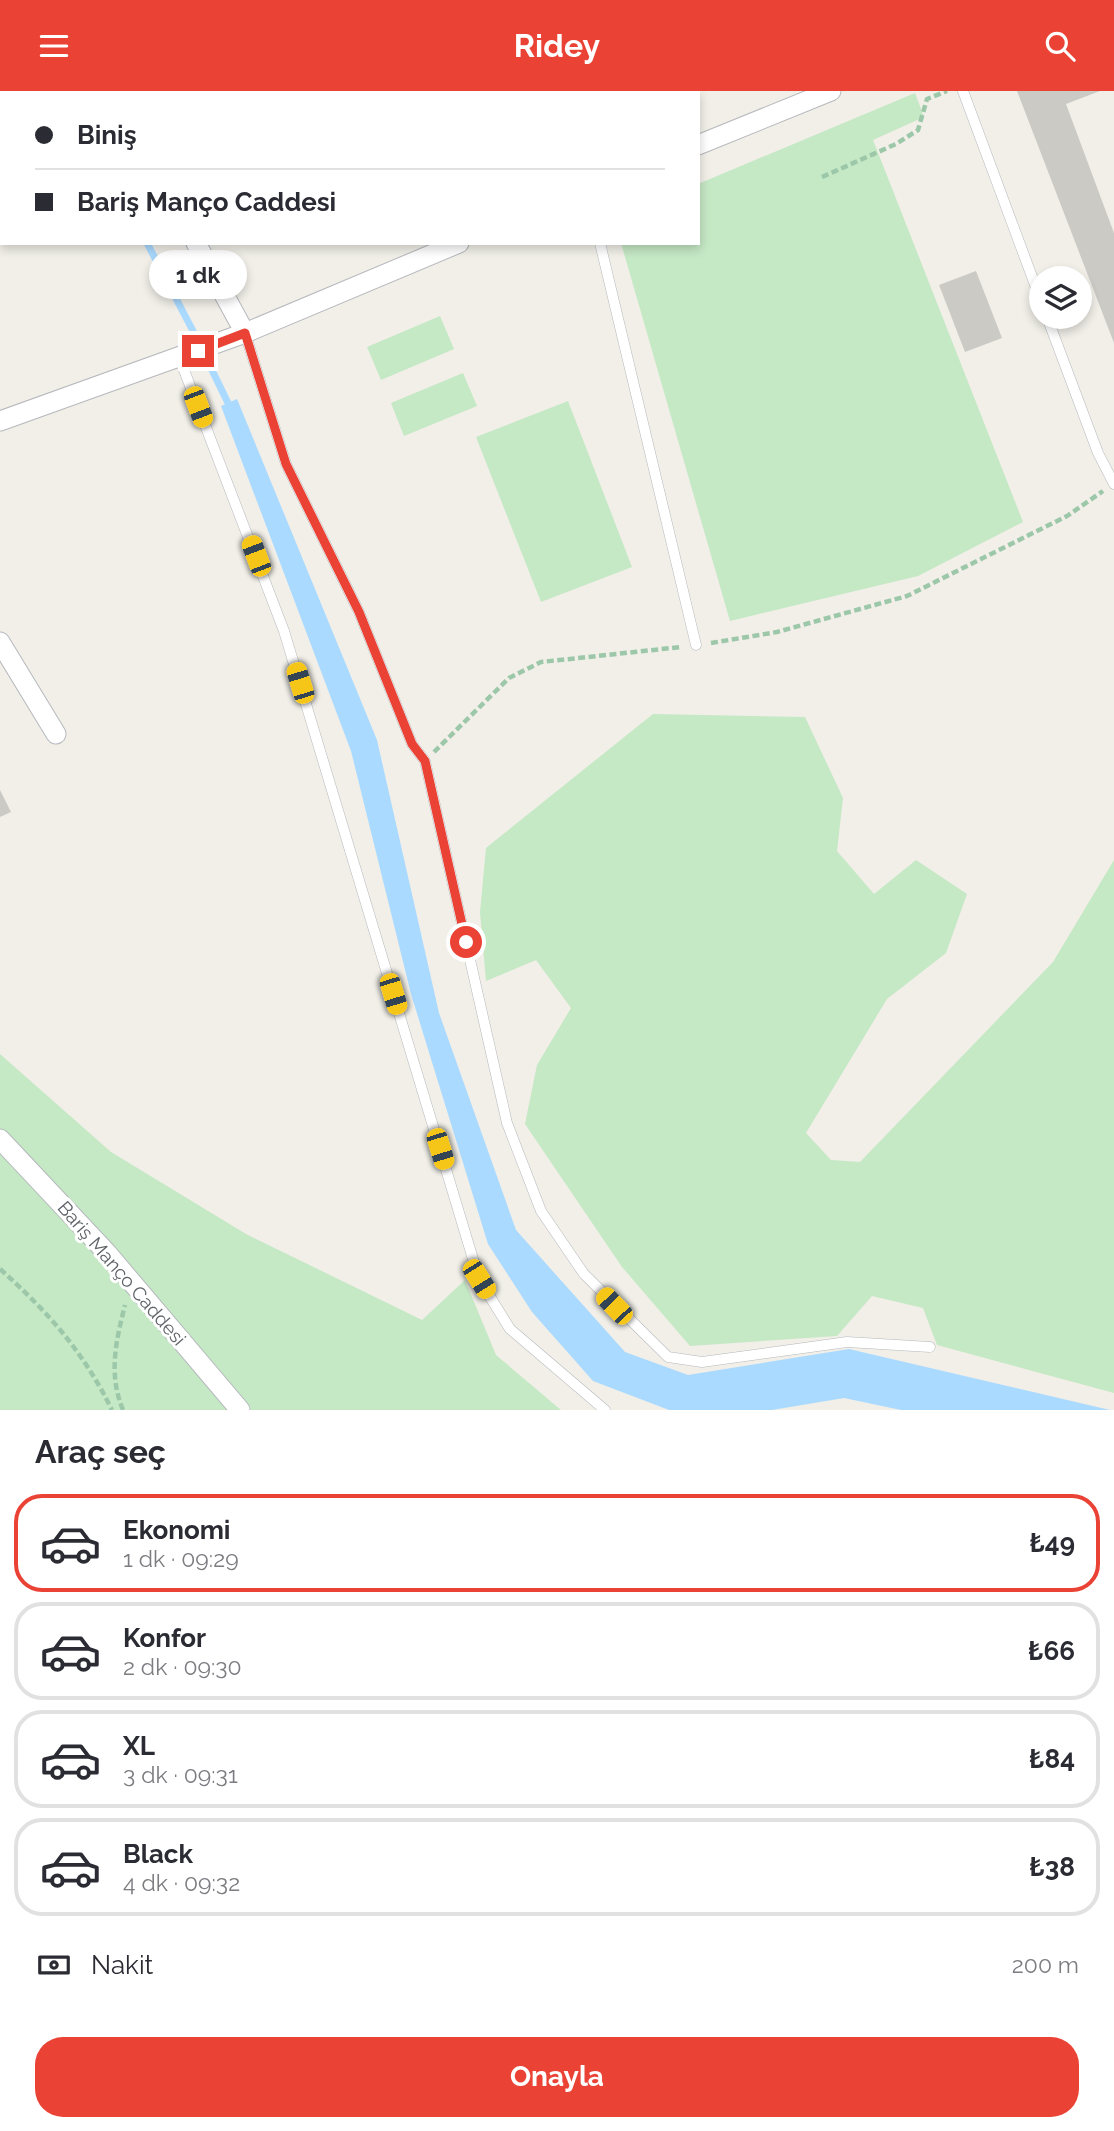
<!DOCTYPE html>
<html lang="tr">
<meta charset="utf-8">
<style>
body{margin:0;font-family:Raleway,sans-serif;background:#f2f2f3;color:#2b2b33;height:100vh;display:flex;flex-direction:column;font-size:26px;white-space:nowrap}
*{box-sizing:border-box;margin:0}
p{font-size:23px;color:#7c7c81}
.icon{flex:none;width:38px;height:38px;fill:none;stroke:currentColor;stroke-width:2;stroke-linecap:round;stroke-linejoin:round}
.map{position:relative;height:1319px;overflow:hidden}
.drawer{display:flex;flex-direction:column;background:#fff;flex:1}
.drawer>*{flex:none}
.top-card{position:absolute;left:0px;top:0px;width:700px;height:154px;box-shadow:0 4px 10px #0003;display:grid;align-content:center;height:154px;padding:0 35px;background:#fff}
.tools{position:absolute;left:1029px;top:175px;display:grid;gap:14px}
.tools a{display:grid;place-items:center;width:63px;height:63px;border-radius:50%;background:#fff;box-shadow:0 4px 10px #0003;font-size:35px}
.end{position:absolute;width:32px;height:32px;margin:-16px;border:9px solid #ea4335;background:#fff;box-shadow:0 0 0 4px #fff}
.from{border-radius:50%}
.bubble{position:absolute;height:49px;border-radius:24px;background:#fff;box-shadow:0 4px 10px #0003;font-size:23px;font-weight:700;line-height:49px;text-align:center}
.car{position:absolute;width:21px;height:42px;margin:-21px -10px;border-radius:9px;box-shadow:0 0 5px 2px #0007;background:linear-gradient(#f5c518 24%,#345 0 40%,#f5c518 0 76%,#345 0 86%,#f5c518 0)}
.top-card b{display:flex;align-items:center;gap:24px;height:66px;font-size:26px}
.top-card b+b{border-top:2px solid #e1e1e2}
.top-card i{width:18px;height:18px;background:#2b2b33}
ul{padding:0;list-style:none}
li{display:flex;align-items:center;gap:21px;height:98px;margin:0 14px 10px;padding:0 21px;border:4px solid #e1e1e2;border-radius:28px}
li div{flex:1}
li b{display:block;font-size:26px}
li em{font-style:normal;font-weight:700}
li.on{border-color:#ea4335}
li>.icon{width:63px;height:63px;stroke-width:1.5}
h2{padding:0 35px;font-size:32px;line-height:84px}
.pay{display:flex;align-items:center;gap:18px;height:77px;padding:0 35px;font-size:26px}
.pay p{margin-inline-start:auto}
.action{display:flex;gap:14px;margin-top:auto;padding:14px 35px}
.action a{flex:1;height:80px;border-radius:28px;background:#ea4335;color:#fff;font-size:28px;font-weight:700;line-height:80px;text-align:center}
header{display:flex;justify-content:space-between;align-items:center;height:91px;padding:0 35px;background:#ea4335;color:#fff;font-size:32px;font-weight:700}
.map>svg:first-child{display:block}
</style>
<header><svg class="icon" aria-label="menu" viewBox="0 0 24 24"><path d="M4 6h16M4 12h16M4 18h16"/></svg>Ridey<svg class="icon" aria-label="search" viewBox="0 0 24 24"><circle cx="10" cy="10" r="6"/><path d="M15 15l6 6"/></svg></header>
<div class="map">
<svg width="1114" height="1319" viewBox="0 0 1114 1319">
<rect width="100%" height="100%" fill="#f1efe8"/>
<path fill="#c5e8c5" d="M915,2L924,26L873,49L1023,431L918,485L730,530L621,152H698V93Z
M440,225L454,258L381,289L367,256Z
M463,282L477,315L404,345L391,312Z
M568,310L632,476L541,511L476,346Z
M653,623L805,626L843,707L837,760L874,803L916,769L967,803L946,862L887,908L806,1042L831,1069L860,1071L1053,871L1114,769V1302L937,1254L923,1217L872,1205L837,1245L690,1255L622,1176L525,1033L537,974L571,917L536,869L486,890L480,821L486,757Z
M0,963L111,1061L246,1143L422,1229L465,1189L496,1264L561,1319H0Z"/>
<path fill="#aadaff" d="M237,308L377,649L439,922L516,1139L625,1261L688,1284L849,1258L1110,1319H901L844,1307L772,1319H669L593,1290L532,1221L488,1153L411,903L351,660L221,315Z"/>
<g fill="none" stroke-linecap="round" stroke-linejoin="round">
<path stroke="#aadaff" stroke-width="7" d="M66,0V2
M147,152L193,240
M210,275L228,312"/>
</g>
<path fill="#cccac5" d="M1017,0H1100L1066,13L1114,142V252Z
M976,180L1002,247L965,261L939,194Z
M0,699L11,721L0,726Z"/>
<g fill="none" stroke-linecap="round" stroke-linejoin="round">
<g stroke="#b5b8bc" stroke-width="11">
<path id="lane" d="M484,0L485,2
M536,0L537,2
M963,0L1041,210
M600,152L696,554
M1047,226L1098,362L1114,393
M245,242L286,373L359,521L412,653L425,670L507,1032L541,1120L584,1183L668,1266L702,1271L847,1251L930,1256
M179,266L284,540L479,1188L510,1238L605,1319"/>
</g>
<g stroke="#b5b8bc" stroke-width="21">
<path id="street" d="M114,0L115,2
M698,54L831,0
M196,152L245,242
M0,330L245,242L459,152
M0,551L56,643
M0,1048L107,1162L240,1319"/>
</g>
<path stroke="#9cc7a9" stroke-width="4.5" stroke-dasharray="7 3.5" stroke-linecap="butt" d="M822,86L896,53L918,39L927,8L947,0
M711,552L777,541L907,505L1067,425L1103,400
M434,661L509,587L541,571L681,556
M0,1178C48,1221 83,1260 112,1319
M123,1319C108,1283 116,1250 125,1214"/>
<use href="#lane" stroke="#fff" stroke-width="10"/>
<use href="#street" stroke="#fff" stroke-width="19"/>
</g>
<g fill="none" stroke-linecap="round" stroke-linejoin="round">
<path stroke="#ea4335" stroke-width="9" d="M198,260L245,242L286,373L359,521L412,653L425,670L466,851"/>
</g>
<g text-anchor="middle" stroke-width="6" stroke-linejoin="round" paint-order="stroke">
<g font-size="19" fill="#5f6368" stroke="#fff">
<text transform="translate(122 1182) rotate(49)" y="7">Bariş Manço Caddesi</text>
</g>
</g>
</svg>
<div class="tools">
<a><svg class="icon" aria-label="layers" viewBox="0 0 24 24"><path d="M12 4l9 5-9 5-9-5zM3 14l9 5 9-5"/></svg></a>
</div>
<i class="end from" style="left:466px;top:851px"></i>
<i class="end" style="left:198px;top:260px"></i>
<div class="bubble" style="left:149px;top:159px;width:98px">1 dk</div>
<i class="car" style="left:198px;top:316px;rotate:159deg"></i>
<i class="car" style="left:256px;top:465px;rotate:339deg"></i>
<i class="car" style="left:300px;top:592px;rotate:343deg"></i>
<i class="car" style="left:393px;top:903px;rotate:163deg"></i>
<i class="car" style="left:440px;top:1058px;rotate:163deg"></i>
<i class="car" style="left:479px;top:1188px;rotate:148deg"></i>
<i class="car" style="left:614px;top:1215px;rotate:316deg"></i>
<div class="top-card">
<b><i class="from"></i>Biniş</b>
<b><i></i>Bariş Manço Caddesi</b>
</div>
</div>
<section class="drawer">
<h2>Araç seç</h2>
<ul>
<li class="on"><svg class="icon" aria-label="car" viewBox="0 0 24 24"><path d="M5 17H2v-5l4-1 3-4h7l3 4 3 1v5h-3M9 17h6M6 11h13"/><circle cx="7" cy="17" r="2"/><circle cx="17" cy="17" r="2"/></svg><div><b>Ekonomi</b><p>1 dk · 09:29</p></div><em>₺49</em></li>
<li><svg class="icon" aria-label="car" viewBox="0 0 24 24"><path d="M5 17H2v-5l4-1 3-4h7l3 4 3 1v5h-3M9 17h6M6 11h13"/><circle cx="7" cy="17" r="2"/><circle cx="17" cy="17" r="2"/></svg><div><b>Konfor</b><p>2 dk · 09:30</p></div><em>₺66</em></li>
<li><svg class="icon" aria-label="car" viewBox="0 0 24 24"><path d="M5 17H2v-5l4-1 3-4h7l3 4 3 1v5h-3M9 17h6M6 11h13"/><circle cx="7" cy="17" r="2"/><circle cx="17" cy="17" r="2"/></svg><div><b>XL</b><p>3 dk · 09:31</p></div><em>₺84</em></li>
<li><svg class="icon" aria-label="car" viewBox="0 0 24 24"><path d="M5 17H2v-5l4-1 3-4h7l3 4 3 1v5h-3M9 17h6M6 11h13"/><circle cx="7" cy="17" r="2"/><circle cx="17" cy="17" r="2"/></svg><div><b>Black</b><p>4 dk · 09:32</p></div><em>₺38</em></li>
</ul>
<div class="pay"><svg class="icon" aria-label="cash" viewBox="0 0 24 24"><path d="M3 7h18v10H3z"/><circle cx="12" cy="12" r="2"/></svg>Nakit<p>200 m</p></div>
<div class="action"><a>Onayla</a></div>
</section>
